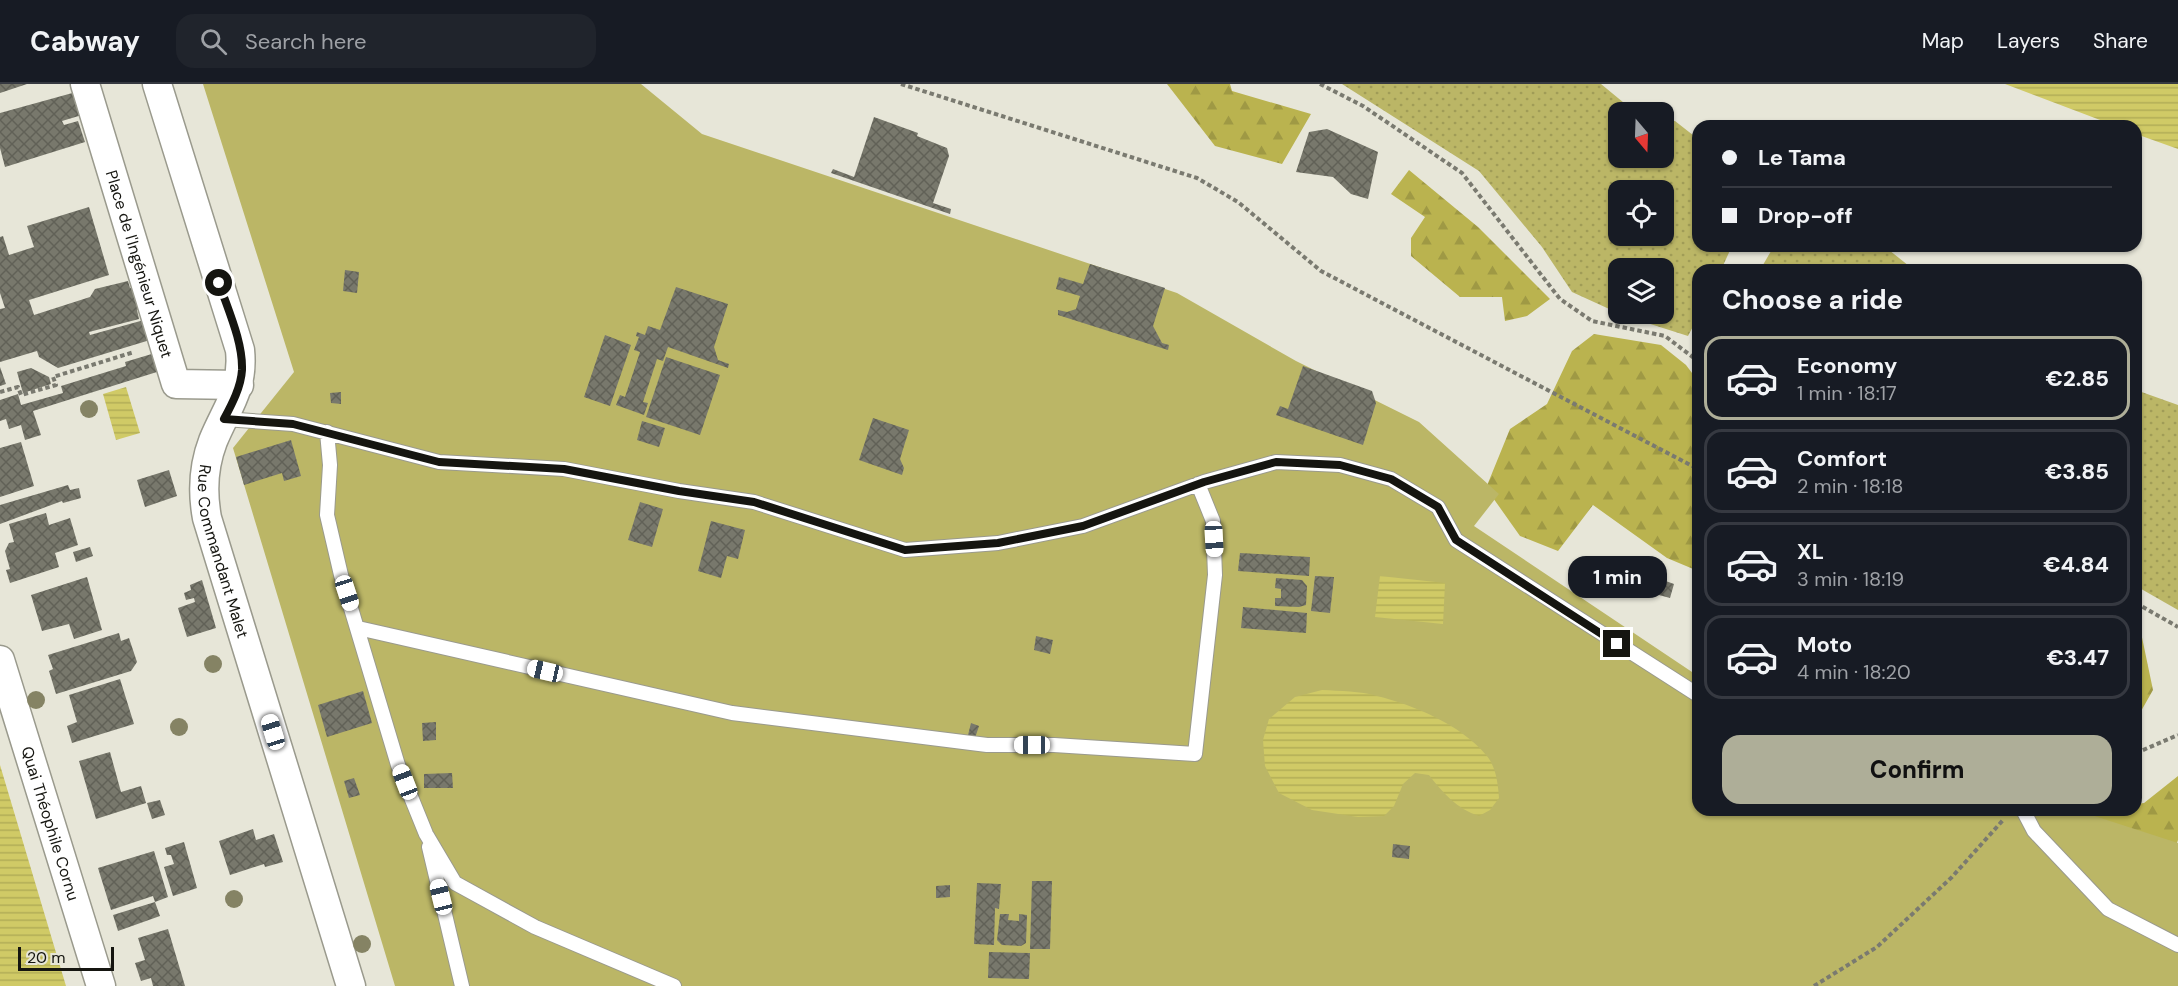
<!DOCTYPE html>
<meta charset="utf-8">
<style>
body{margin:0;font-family:"DM Sans",sans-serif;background:#20242c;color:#f1f3f6;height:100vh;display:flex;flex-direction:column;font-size:22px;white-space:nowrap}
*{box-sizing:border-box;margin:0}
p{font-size:20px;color:#9ea1a6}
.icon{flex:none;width:33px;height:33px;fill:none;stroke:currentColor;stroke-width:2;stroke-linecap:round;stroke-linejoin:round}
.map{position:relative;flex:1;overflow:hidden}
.panel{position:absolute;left:1692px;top:180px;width:450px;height:552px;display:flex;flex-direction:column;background:#171b24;border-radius:18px;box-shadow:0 2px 4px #0004}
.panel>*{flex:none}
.banner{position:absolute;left:1692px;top:36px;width:450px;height:132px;border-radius:18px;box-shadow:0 2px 4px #0004;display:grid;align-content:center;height:132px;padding:0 30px;background:#171b24}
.needle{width:39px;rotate:161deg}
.controls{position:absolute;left:1608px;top:18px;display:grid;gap:12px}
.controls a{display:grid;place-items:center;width:66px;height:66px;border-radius:12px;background:#171b24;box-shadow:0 2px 4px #0004;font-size:30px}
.scale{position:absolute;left:18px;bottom:15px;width:96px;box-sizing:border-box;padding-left:6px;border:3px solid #151510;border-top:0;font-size:16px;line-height:21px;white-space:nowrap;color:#151510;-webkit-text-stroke:4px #e7e6d8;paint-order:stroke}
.end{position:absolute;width:27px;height:27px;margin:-14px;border:8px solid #151510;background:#fff;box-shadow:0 0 0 3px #fff}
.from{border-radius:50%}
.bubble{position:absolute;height:42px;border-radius:18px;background:#171b24;box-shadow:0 2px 4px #0004;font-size:20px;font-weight:800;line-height:42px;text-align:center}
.car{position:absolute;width:18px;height:36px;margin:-18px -9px;border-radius:8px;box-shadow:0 0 4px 2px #0007;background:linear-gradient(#fff 24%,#345 0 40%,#fff 0 76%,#345 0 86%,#fff 0)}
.banner b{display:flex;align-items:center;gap:21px;height:57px;font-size:22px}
.banner b+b{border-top:2px solid #363941}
.banner i{width:15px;height:15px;background:#f1f3f6}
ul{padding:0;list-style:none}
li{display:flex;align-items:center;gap:18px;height:84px;margin:0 12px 9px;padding:0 18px;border:3px solid #363941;border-radius:18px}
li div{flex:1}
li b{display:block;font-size:22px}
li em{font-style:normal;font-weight:800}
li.selected{border-color:#aeae98}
li>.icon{width:54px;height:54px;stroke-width:1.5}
h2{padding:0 30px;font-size:27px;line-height:72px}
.action{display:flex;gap:12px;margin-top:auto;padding:12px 30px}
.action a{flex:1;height:69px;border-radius:18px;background:#aeae98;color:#111;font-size:24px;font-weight:800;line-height:69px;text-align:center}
header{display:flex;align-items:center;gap:36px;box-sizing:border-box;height:84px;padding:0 30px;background:#171b24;border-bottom:2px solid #363941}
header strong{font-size:28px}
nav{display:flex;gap:33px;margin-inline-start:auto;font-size:21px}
.search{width:420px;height:54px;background:#20242c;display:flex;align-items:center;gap:15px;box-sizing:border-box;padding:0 21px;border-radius:18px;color:#9ea1a6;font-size:22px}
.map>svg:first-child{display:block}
</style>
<header>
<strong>Cabway</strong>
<div class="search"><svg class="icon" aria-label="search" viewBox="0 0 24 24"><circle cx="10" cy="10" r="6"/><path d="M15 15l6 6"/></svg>Search here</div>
<nav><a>Map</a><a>Layers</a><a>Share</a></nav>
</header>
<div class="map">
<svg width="2178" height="902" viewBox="0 0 2178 902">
<defs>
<pattern id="grass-dots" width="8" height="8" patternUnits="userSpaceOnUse" patternTransform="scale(1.5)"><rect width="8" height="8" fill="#bbb666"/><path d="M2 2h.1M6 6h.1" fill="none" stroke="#a09c57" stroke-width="1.8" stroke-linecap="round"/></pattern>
<pattern id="forest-firs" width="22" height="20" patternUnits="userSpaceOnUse" patternTransform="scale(1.5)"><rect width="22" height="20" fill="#bab34f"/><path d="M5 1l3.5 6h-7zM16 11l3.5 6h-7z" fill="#9f9944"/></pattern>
<pattern id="water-rules" width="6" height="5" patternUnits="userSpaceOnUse" patternTransform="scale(1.5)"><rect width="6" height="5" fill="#d0ca66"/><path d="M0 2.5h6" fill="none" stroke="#b2ad57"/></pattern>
<pattern id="building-cross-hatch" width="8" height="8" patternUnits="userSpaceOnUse" patternTransform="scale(1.5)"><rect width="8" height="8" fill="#78786c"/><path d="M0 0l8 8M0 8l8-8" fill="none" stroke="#616157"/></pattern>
</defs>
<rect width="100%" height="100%" fill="#e7e6d8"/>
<path fill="url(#grass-dots)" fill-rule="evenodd" d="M1342,0H1601L1635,28H1618V74H1664V35L1675,37L1698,55V162H1732L1721,186H1698V233L1688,252L1619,230H1664V184H1618V229L1572,208L1542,163L1479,87ZM1618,106H1664V152H1618Z
M1774,162H1884L1914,186H1760Z
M2136,306L2178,321V526L2136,502Z"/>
<path fill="url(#forest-firs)" d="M1167,0H1230L1232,7L1311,30L1282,80L1215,62Z
M1409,86L1478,143L1550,215L1527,232L1505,237L1502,213H1460L1411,172V154L1425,133L1391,110Z
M1594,250L1661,261L1686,281L1698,297V487L1667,474L1593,421L1558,467L1520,452L1486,404L1510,345L1547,320L1572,267Z
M2136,538L2139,539L2153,606L2136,636Z
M2178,692V756L2172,773L2054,731L2089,726H2136V720L2144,719Z"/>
<path fill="#bbb666" d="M203,0H641L702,50L1177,209L1296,277L1419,338L1499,410L1474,442L1698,592V726H2076L2178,759V902H395L233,364L294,288Z"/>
<path fill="url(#water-rules)" d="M2005,0H2178V65L2136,50V42H2116Z
M126,303L140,349L116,356L103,310Z
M1380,492L1445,499L1443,540L1375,533Z
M1322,606C1340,607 1360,607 1377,612C1414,621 1461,641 1486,671C1496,682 1498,700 1499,714L1490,726L1479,732C1457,725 1443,709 1429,691L1415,689L1403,700L1394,722L1384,732L1358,733L1312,726L1279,709L1265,682L1263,656L1269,635L1295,613Z
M0,681L66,902H0Z"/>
<path fill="url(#building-cross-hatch)" d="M0,0H27L0,9Z
M76,8L82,31L62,37L64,41L78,37L85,58L5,83L0,64V29Z
M874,33L918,49L917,52L947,64L949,72L933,119L951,125L950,130L831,89L833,85L854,93Z
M1327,45L1378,68L1368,115L1351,110L1333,93L1296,88L1309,48Z
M89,123L109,191L29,216L34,231L90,213L95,205L128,197L130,204L134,203L140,224L137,226L139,235L89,248L90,251L144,236L150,256L58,284L39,273L37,267L0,278V225L5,224L0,209V153L3,152L9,171L34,163L27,142Z
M1090,180L1165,204L1153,242L1162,259L1169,261L1168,266L1058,231V226L1067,228L1076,225L1080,212L1056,205L1059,193L1083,200Z
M345,186L359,188L357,209L343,207Z
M676,203L728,220L714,263L718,276L729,280L728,284L668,263L663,277L657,275L643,318L648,319L644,331L616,321L620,311L625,313L640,268L634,266L639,253L636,252L637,248L645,251L648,242L660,246Z
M605,251L631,261L610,322L584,313Z
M155,269L160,287L33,327L41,351L25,356L21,341L9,345L6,335L0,337V316L18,310L21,321L63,309L61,302L126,282L125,278Z
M666,273L720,291L700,351L646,333Z
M1303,282L1372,307L1376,319L1363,361L1276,331L1280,322L1288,325Z
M0,283L6,300L0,302Z
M31,284L49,293L51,300L23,309L17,288Z
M341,308V320L331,319L330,309Z
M873,334L909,346L900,375L904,384L902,391L859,376Z
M642,337L665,344L659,363L637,356Z
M291,356L301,392L284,397L282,389L244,401L236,373Z
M21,358L34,402L0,413V364Z
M169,386L177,412L145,423L137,396Z
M68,401L70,406L79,404L81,414L63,419L62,417L0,440V421Z
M640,418L663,425L652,463L628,456Z
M46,429L49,441L70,434L78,461L55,469L59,483L10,499L6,486L10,485L5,467L9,459L14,458L9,440Z
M711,437L745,446L738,475L727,472L721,494L698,487Z
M90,463L93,472L76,478L73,468Z
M1240,469L1310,473L1309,492L1238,487Z
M1649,491L1674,500L1670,514L1644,507Z
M1315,492L1334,493L1330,529L1311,527Z
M87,493L102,546L74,555L69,540L42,547L31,511Z
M1276,494L1302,496L1307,502L1306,521L1299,523L1275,522V514H1281V505L1275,504Z
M202,496L216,544L187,553L178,524L195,518L194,514L186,516L184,509L191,506L190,501Z
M1243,523L1307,529L1306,549L1241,544Z
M119,549L121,557L129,554L137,578L131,587L56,610L49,587L53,585L48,571Z
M1036,552L1053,556L1050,570L1034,566Z
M120,595L134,640L72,659L67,642L77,638L69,611Z
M363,607L372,639L327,653L318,621Z
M436,638V656L423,657L422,639Z
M971,639L979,642L975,654L968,651Z
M110,668L121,708L141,702L146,719L96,735L79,677Z
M452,689L453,704H424V690Z
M354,694L360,711L349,714L344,697Z
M160,716L165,731L152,735L147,719Z
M253,745L256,756L274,750L283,778L265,783L264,780L230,791L219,757Z
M184,758L197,804L173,812L164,783L174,780L171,771H167L165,764Z
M1393,760L1410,762L1409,775L1392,773Z
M154,767L168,813L155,818L153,812L111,826L98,784Z
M1032,797H1052L1050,865H1030Z
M977,799L1001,800L999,825L995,824L994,861L974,860Z
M950,801V813L936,814V802Z
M155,818L160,832L118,847L113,831Z
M1000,830H1009L1008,836L1019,837V830L1027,831L1026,859L1021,862L1002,861L997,856Z
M168,845L185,902H153L151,894L141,897L135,879L145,876L138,854Z
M989,868L1030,869L1029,895L988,894Z"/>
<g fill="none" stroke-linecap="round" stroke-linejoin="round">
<g stroke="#9a9a8d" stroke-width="16">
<path id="lane" d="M224,335L293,340L439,378L564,385L679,407L754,418L905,466L998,459L1083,442L1204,398L1276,378L1340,381L1391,395L1438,423L1456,456L1698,611
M327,348L330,381L327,431L341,491L398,681L426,750L455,799L535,843L674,902
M358,544L732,629L987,661H1054L1195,670L1215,491L1213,437L1198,400
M2023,726L2034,747L2108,825L2178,861
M429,763L462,902"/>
</g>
<g stroke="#9a9a8d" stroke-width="31">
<g id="street">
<path id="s1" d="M85,0L176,300L239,301"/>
<path id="s2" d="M157,0L240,266C244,305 227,323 213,357C203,383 202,407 207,434L351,902"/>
<path id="s3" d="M0,576L101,902"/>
</g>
</g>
<path stroke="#7a7a70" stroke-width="4" stroke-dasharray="4.5 3" stroke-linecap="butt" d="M901,0L1197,94L1238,118L1321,187L1698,385
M1320,0L1363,22L1462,89L1560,215L1592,237L1665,252L1698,277
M0,308L18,303L21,311L56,301L53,293L134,268
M2136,519L2178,543
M2136,669L2178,651
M1814,902L1877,863L1952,793L2004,735"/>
<use href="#lane" stroke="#fff" stroke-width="14"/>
<use href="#street" stroke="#fff" stroke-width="28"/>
</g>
<g fill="#858364">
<circle cx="89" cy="325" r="9"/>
<circle cx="213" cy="580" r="9"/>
<circle cx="36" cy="616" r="9"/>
<circle cx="179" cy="643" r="9"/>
<circle cx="234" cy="815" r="9"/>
<circle cx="362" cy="860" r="9"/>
</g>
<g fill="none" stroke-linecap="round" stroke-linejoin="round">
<path stroke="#151510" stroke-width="8" d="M219,199C228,226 243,258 242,286C241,303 232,320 224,335L293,340L439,378L564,385L679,407L754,418L905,466L998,459L1083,442L1204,398L1276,378L1340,381L1391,395L1438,423L1456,456L1617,560"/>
</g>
<g text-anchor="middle" stroke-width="6" stroke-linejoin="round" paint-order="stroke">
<g font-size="16" fill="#151510" stroke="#e7e6d8">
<text dy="6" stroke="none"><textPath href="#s1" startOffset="188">Place de l'Ingénieur Niquet</textPath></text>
<text dy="6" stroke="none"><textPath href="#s2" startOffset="489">Rue Commandant Malet</textPath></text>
<text dy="6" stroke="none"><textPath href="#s3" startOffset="171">Quai Théophile Cornu</textPath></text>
</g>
</g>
</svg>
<div class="controls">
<a><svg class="needle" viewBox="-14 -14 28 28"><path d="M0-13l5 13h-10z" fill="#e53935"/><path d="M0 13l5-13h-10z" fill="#9ea1a6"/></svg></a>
<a><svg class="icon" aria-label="locate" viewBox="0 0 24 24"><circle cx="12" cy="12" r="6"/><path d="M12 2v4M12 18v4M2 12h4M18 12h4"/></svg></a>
<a><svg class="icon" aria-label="layers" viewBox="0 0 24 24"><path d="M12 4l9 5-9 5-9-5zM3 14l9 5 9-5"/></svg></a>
</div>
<div class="scale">20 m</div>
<i class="end from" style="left:219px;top:199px"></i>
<i class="end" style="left:1617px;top:560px"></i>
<div class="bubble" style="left:1568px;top:472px;width:99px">1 min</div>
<i class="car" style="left:1214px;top:455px;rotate:177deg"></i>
<i class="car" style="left:347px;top:509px;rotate:162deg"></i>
<i class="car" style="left:545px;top:587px;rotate:283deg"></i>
<i class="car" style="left:273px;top:648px;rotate:343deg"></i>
<i class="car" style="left:1032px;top:661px;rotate:270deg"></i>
<i class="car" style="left:405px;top:698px;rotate:339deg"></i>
<i class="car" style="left:441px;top:813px;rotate:346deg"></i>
<div class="banner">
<b><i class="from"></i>Le Tama</b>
<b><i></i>Drop-off</b>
</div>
<section class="panel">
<h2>Choose a ride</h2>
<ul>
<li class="selected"><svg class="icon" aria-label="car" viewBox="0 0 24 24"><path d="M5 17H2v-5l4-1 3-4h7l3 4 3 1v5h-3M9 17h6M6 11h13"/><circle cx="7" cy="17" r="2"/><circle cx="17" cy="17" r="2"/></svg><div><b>Economy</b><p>1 min · 18:17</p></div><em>€2.85</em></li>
<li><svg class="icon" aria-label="car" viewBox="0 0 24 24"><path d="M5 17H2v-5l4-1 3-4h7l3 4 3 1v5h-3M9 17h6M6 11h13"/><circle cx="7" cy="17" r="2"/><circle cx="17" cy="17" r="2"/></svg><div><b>Comfort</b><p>2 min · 18:18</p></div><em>€3.85</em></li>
<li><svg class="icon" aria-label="car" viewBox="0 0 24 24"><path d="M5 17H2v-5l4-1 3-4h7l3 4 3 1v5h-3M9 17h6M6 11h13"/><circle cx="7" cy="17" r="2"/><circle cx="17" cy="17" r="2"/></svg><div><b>XL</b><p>3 min · 18:19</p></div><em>€4.84</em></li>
<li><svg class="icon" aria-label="car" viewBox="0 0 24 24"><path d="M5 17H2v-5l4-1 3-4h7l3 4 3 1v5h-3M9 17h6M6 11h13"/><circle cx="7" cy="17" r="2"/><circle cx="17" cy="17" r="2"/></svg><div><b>Moto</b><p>4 min · 18:20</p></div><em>€3.47</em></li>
</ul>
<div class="action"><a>Confirm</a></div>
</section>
</div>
